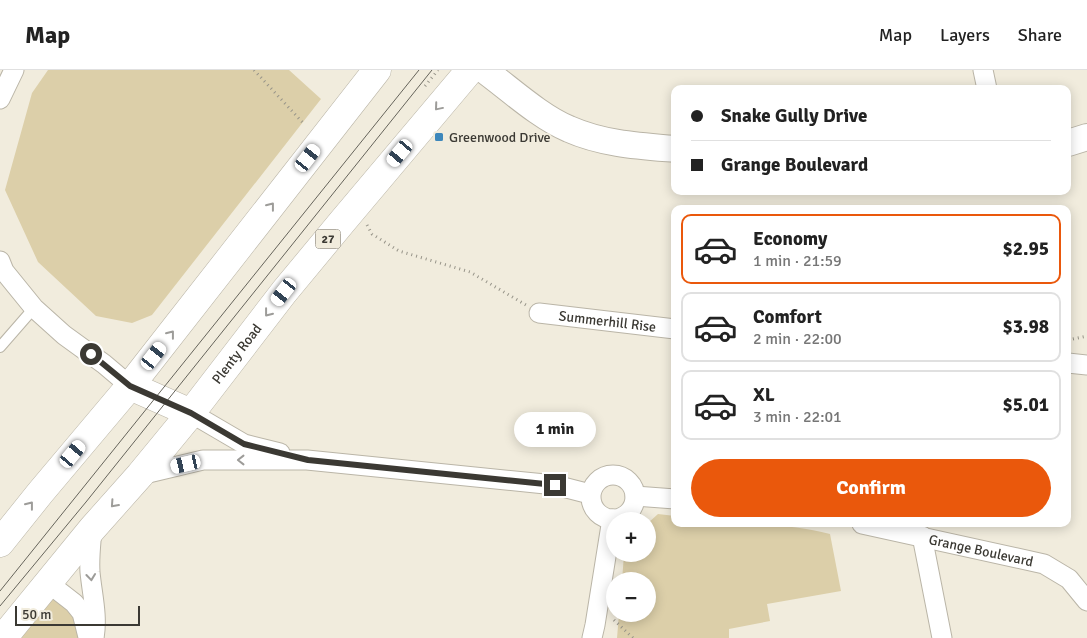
<!DOCTYPE html>
<meta charset="utf-8">
<style>
body{margin:0;font-family:Signika,sans-serif;background:#f2f2f2;color:#222;height:100vh;display:flex;flex-direction:column;font-size:19px;white-space:nowrap}
*{box-sizing:border-box;margin:0}
p{font-size:16px;color:#767676}
.icon{flex:none;width:28px;height:28px;fill:none;stroke:currentColor;stroke-width:2;stroke-linecap:round;stroke-linejoin:round}
.map{position:relative;flex:1;overflow:hidden}
.drawer{position:absolute;left:671px;top:135px;width:400px;height:322px;display:flex;flex-direction:column;background:#fff;border-radius:10px;box-shadow:0 2px 12px #0003}
.drawer>*{flex:none}
.guide{position:absolute;left:671px;top:15px;width:400px;height:110px;border-radius:10px;box-shadow:0 2px 12px #0003;display:grid;align-content:center;height:110px;padding:0 20px;background:#fff}
.buttons{position:absolute;left:606px;top:442px;display:grid;gap:10px}
.buttons a{display:grid;place-items:center;width:50px;height:50px;border-radius:50%;background:#fff;box-shadow:0 2px 12px #0003;font-size:25px}
.scale{position:absolute;left:15px;bottom:12px;width:125px;box-sizing:border-box;padding-left:5px;border:2px solid #3b3933;border-top:0;font-size:14px;line-height:18px;white-space:nowrap;color:#3b3933;-webkit-text-stroke:4px #f1ecdd;paint-order:stroke}
.end{position:absolute;width:22px;height:22px;margin:-11px;border:6px solid #3b3933;background:#fff;box-shadow:0 0 0 2px #fff}
.from{border-radius:50%}
.bubble{position:absolute;height:35px;border-radius:18px;background:#fff;box-shadow:0 2px 12px #0003;font-size:16px;font-weight:700;line-height:35px;text-align:center}
.car{position:absolute;width:15px;height:30px;margin:-15px -8px;border-radius:6px;box-shadow:0 0 4px 1px #0007;background:linear-gradient(#fff 24%,#345 0 40%,#fff 0 76%,#345 0 86%,#fff 0)}
.guide b{display:flex;align-items:center;gap:18px;height:48px;font-size:19px}
.guide b+b{border-top:1px solid #e0e0e0}
.guide i{width:12px;height:12px;background:#222}
ul{padding:9px 0 0;list-style:none}
li{display:flex;align-items:center;gap:15px;height:70px;margin:0 10px 8px;padding:0 10px;border:2px solid #e0e0e0;border-radius:10px}
li div{flex:1}
li b{display:block;font-size:19px}
li em{font-style:normal;font-weight:700}
li.current{border-color:#ea580c}
li>.icon{width:45px;height:45px;stroke-width:1.5}
.primary-button{display:flex;gap:10px;margin-top:auto;padding:10px 20px}
.primary-button a{flex:1;height:58px;border-radius:30px;background:#ea580c;color:#fff;font-size:20px;font-weight:700;line-height:58px;text-align:center}
header{display:flex;align-items:center;gap:30px;box-sizing:border-box;height:70px;padding:0 25px;background:#fff;border-bottom:1px solid #e0e0e0}
header strong{font-size:24px}
nav{display:flex;gap:28px;margin-inline-start:auto;font-size:18px}
.map>svg:first-child{display:block}
</style>
<header>
<strong>Map</strong>
<nav><a>Map</a><a>Layers</a><a>Share</a></nav>
</header>
<div class="map">
<svg width="1087" height="568" viewBox="0 0 1087 568">
<rect width="100%" height="100%" fill="#f1ecdd"/>
<path fill="#dccfa9" d="M48,0H289L321,29L152,245L132,253L96,246L38,192L5,120L32,23Z
M658,444L675,446V454C727,454 780,451 830,464L841,521L767,534L770,551L729,559V568H617L619,544H648V511H622L624,484H648V453Z
M53,528L71,543L78,552L80,568H19Z"/>
<g fill="none" stroke-linecap="round" stroke-linejoin="round">
<g stroke="#bab5a7" stroke-width="12">
<path id="lane" d="M0,277L34,238"/>
</g>
<g stroke="#bab5a7" stroke-width="21">
<g id="street">
<path d="M983,0L987,19"/>
<path d="M0,29L14,0"/>
<path d="M0,191L4,201L34,238L64,265L104,294L130,316"/>
<path id="s1" d="M539,243L675,259"/>
<path d="M1068,293L1087,295"/>
<path d="M191,343L244,374L280,383"/>
<circle cx="613" cy="427" r="22"/>
<path d="M140,405L203,390H307L555,415L590,424"/>
<path d="M635,426L675,429"/>
<path id="s2" d="M862,454L1044,494L1069,509L1087,531"/>
<path d="M92,459C91,473 89,487 90,502C92,524 98,546 94,568"/>
<path d="M922,466L942,568"/>
<path d="M47,512L74,533L82,543L88,567"/>
<path d="M592,568L595,555L612,449"/>
</g>
</g>
<g stroke="#bab5a7" stroke-width="28">
<path id="secondary" d="M484,0C510,19 540,47 569,59C603,74 639,76 675,79
M1068,73L1087,67"/>
</g>
<g stroke="#bab5a7" stroke-width="29">
<g id="highway">
<path d="M130,316L191,343"/>
<path d="M0,473L40,423L130,316L377,0"/>
<path id="s3" d="M3,568L92,459L140,405L191,343L284,222L342,152L470,0"/>
</g>
</g>
<path stroke="#979489" stroke-width="3" stroke-dasharray="1 4" stroke-linecap="butt" d="M254,0L304,54
M425,16L438,0
M367,155L372,164L399,181L470,202L526,235
M1068,270L1087,266
M614,550L633,568"/>
<use href="#lane" stroke="#fff" stroke-width="10"/>
<use href="#street" stroke="#fff" stroke-width="19"/>
<use href="#secondary" stroke="#fff" stroke-width="26"/>
<use href="#highway" stroke="#fff" stroke-width="28"/>
<path stroke="#66645b" stroke-width="1" d="M0,521L419,0
M0,536L86,432L432,0"/>
</g>
<defs><path id="oneway-chevron" d="M-2-3.5L2.5 0L-2 3.5" fill="none" stroke-width="1.6" stroke-linecap="round" stroke-linejoin="round" transform="scale(1.25)"/></defs>
<g stroke="#9d9c99">
<use href="#oneway-chevron" transform="translate(438 37) rotate(130)"/>
<use href="#oneway-chevron" transform="translate(271 136) rotate(-52)"/>
<use href="#oneway-chevron" transform="translate(268 243) rotate(128)"/>
<use href="#oneway-chevron" transform="translate(171 264) rotate(-52)"/>
<use href="#oneway-chevron" transform="translate(241 390) rotate(180)"/>
<use href="#oneway-chevron" transform="translate(114 434) rotate(132)"/>
<use href="#oneway-chevron" transform="translate(30 435) rotate(-52)"/>
<use href="#oneway-chevron" transform="translate(91 507) rotate(84)"/>
</g>
<g fill="none" stroke-linecap="round" stroke-linejoin="round">
<path stroke="#3b3933" stroke-width="6" d="M91,284L130,316L191,343L244,374L308,390L555,415"/>
</g>
<rect fill="#3d87bb" stroke="#f1ecdd" stroke-width="2" x="434" y="62" width="10" height="10" rx="2.5"/>
<g text-anchor="middle" stroke-width="4" stroke-linejoin="round" paint-order="stroke">
<rect fill="#f1ecdd" stroke="#726f66" stroke-width="1" x="315.5" y="159.5" width="25" height="19" rx="4"/>
<g font-size="12" font-weight="bold" fill="#3b3933">
<text x="328" y="173">27</text>
</g>
<g font-size="14" fill="#3b3933" stroke="#f1ecdd" text-anchor="start">
<text x="449" y="72">Greenwood Drive</text>
</g>
<g font-size="14" fill="#3b3933" stroke="#f1ecdd">
<text dy="5" stroke="none"><textPath href="#s1" startOffset="69">Summerhill Rise</textPath></text>
<text dy="5" stroke="none"><textPath href="#s3" startOffset="368">Plenty Road</textPath></text>
<text dy="5" stroke="none"><textPath href="#s2" startOffset="122">Grange Boulevard</textPath></text>
</g>
</g>
</svg>
<div class="buttons">
<a>+</a>
<a>−</a>
</div>
<div class="scale">50 m</div>
<i class="end from" style="left:91px;top:284px"></i>
<i class="end" style="left:555px;top:415px"></i>
<div class="bubble" style="left:514px;top:342px;width:82px">1 min</div>
<i class="car" style="left:400px;top:83px;rotate:220deg"></i>
<i class="car" style="left:308px;top:88px;rotate:38deg"></i>
<i class="car" style="left:284px;top:222px;rotate:218deg"></i>
<i class="car" style="left:154px;top:286px;rotate:38deg"></i>
<i class="car" style="left:73px;top:384px;rotate:40deg"></i>
<i class="car" style="left:186px;top:394px;rotate:257deg"></i>
<div class="guide">
<b><i class="from"></i>Snake Gully Drive</b>
<b><i></i>Grange Boulevard</b>
</div>
<section class="drawer">
<ul>
<li class="current"><svg class="icon" aria-label="car" viewBox="0 0 24 24"><path d="M5 17H2v-5l4-1 3-4h7l3 4 3 1v5h-3M9 17h6M6 11h13"/><circle cx="7" cy="17" r="2"/><circle cx="17" cy="17" r="2"/></svg><div><b>Economy</b><p>1 min · 21:59</p></div><em>$2.95</em></li>
<li><svg class="icon" aria-label="car" viewBox="0 0 24 24"><path d="M5 17H2v-5l4-1 3-4h7l3 4 3 1v5h-3M9 17h6M6 11h13"/><circle cx="7" cy="17" r="2"/><circle cx="17" cy="17" r="2"/></svg><div><b>Comfort</b><p>2 min · 22:00</p></div><em>$3.98</em></li>
<li><svg class="icon" aria-label="car" viewBox="0 0 24 24"><path d="M5 17H2v-5l4-1 3-4h7l3 4 3 1v5h-3M9 17h6M6 11h13"/><circle cx="7" cy="17" r="2"/><circle cx="17" cy="17" r="2"/></svg><div><b>XL</b><p>3 min · 22:01</p></div><em>$5.01</em></li>
</ul>
<div class="primary-button"><a>Confirm</a></div>
</section>
</div>
